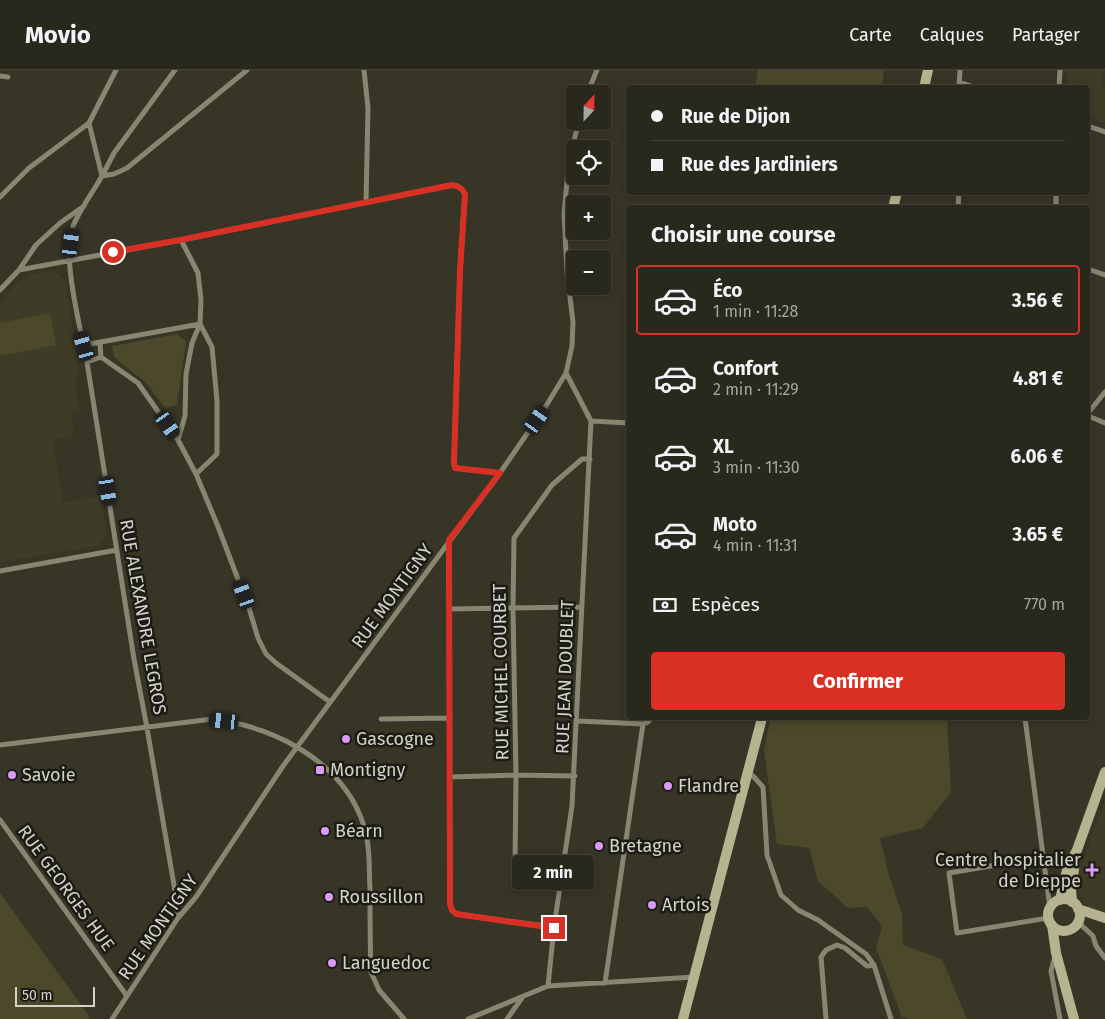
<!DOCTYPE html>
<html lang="fr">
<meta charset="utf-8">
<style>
body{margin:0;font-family:"Fira Sans",sans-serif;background:#303025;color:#f1f3f6;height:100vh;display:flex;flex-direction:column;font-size:19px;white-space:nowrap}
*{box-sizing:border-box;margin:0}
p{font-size:16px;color:#a5a6a3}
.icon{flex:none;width:28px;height:28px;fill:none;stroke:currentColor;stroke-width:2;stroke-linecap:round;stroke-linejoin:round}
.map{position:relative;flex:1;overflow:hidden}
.side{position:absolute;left:626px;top:135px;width:464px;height:515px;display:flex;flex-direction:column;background:#28281c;border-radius:5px;box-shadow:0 2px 8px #0003,0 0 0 1px #44443b}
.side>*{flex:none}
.banner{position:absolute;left:626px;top:15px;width:464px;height:110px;border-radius:5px;box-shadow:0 2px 8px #0003,0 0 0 1px #44443b;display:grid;align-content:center;height:110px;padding:0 25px;background:#28281c}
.needle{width:32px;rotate:22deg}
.fabs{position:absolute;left:566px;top:15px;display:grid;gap:10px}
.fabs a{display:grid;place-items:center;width:45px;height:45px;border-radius:5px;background:#28281c;box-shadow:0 2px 8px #0003,0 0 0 1px #44443b;font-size:25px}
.scale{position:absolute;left:15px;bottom:12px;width:80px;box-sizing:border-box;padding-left:5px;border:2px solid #d3d2c9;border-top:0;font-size:14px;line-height:18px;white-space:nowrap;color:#d3d2c9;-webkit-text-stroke:4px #1c1c15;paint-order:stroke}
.end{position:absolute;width:22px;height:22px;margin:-11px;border:6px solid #d93025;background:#fff;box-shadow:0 0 0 2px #fff}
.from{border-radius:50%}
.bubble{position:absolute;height:35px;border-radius:5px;background:#28281c;box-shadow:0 2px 8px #0003,0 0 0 1px #44443b;font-size:16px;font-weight:700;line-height:35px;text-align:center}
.car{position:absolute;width:15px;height:30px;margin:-15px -8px;border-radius:6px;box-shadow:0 0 4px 1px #0007;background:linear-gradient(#222 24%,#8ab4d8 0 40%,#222 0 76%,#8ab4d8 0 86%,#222 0)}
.banner b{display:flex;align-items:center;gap:18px;height:48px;font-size:19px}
.banner b+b{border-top:1px solid #44443b}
.banner i{width:12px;height:12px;background:#f1f3f6}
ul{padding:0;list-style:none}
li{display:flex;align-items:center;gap:15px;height:70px;margin:0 10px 8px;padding:0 15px;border:2px solid transparent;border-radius:5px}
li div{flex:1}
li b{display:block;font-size:19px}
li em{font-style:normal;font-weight:700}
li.active{border-color:#d93025}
li>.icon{width:45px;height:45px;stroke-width:1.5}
h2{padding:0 25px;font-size:22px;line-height:60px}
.pay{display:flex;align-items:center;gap:12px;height:55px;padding:0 25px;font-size:19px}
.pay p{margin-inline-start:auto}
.cta{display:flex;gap:10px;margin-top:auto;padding:10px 25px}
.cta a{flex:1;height:58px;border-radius:5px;background:#d93025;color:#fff;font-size:20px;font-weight:700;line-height:58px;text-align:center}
header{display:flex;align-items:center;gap:30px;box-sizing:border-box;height:70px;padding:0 25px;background:#28281c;border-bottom:1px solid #44443b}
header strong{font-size:24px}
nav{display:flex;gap:28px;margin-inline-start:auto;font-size:18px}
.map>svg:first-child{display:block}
</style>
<header>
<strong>Movio</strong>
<nav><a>Carte</a><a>Calques</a><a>Partager</a></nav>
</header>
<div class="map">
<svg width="1105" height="949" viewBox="0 0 1105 949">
<rect width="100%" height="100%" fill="#363526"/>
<path fill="#3e3c26" d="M1067,0H1101L1103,19H1105V53L1088,46V18L1067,17Z
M52,201L65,209L79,302L75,310L79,341L71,342L74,366L53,370L63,432L100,426L107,464L99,476L0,492V234L16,213L33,204Z
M1105,730V843L1088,837L1074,815Z"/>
<path fill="#4b4929" d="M758,0H884L882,15H880V17H755Z
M50,243L56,275L0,286V253Z
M177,264L186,271L177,335L165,338L145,312L114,287L112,276Z
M771,648H947L951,722L923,758L880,768L888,802L902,844L903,875L942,889L967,949H909L902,947L876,878L882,856L867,837L848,838L818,811L809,778L777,774L764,680Z
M0,823L90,947L88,949H0Z"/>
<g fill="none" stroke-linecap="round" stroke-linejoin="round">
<path stroke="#878670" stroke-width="5" d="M364,0L368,38L366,132
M0,6L8,7
M959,12L977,18
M959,18L960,0
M1059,18L1060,0
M587,24L597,0
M89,53L102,106C93,122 80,139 73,156C61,186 81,260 87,292L134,589L147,658L175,821L178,848
M1088,56L1105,62
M102,106L114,104L127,98L247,0
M102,106L114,83L175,0
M0,127L29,98L89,53L116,0
M958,138L959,122
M1056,138V122
M181,170L198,203L201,230L200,254L212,277L217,331V384L196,404
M1088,199L1105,205
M19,200L181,170L452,115C459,116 462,118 465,124L460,201L454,393L455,398L500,403
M0,220L19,200L36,175L60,153L84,136
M100,273L101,287
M84,275L200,254
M101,287L138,313L178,370L196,404L217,454L249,538L258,568L266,584L276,593L330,632
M87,292L101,287
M1088,343L1105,322
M1088,346L1105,353
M591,351L629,353
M178,370L185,346L186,304L192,273L200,254
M449,470L450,834L452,840L456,844L554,857
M0,501L117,480
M449,539L581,537
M1025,648L1049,831L1051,836
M381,649L450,648
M578,651L643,654L648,652L651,648
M0,675L213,649C279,657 354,698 367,769C370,785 369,802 370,819C370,846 370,874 371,902L379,920L404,949
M748,705L753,706L763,717L767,785L781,825L798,840L818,850L866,884L874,895L891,949
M450,707L516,705L575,706
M0,750L127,926
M1044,787L949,803L957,863L1048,848
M562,807H526L518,803L515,795L516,705L513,538L514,468L552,415L582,389H590
M1078,852L1093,866L1096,876L1105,888
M1055,886L1051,901L1060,949
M605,913L643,654
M548,916L554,857L572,736L591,351L566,303
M112,949L178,848L196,827L283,696L500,403L546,336L566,303L572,276L573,252L567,202L564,144L569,90L579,51
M468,949L548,916L694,907
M507,949L522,928
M826,949L821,887L826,880L837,875L845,878L867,896L874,895"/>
<path stroke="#b6b490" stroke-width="10" d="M924,18L928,0
M893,138L897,122
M1048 845a16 16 0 1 1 32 0a16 16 0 1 1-32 0Z
M1060,830L1067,800L1077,780L1105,702
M1072,832L1071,819L1075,793
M1078,839L1105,848
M1052,855L1056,883L1074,949
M683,949L762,648"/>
</g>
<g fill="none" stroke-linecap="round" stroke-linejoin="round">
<path stroke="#d93025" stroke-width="6" d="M113,182L180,170L452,115C459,116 462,118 465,124L460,201L454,393L455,398L500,403L449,470L450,834L452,840L456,844L554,858"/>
</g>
<g fill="#da9af6" stroke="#1c1c15" stroke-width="2">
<circle cx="346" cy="669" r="5"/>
<rect x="315" y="695" width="10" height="10" rx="2.5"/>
<circle cx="12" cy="705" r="5"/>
<circle cx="668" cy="716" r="5"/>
<circle cx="325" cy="761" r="5"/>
<circle cx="599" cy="776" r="5"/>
<path d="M1089.5 792.5h5v5h5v5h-5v5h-5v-5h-5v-5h5z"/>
<circle cx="329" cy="827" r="5"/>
<circle cx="652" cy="835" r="5"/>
<circle cx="332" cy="893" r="5"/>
</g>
<g text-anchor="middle" stroke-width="5" stroke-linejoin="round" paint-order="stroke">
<g font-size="18" fill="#d3d2c9" stroke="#1c1c15">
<text transform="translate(392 526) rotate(-54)" y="6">RUE MONTIGNY</text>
<text transform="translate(143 547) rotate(80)" y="6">RUE ALEXANDRE LEGROS</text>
<text transform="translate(501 602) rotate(-91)" y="6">RUE MICHEL COURBET</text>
<text transform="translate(565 607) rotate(-88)" y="6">RUE JEAN DOUBLET</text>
<text transform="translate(66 818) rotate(54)" y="6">RUE GEORGES HUE</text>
<text transform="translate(158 857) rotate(-55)" y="6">RUE MONTIGNY</text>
</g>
<g font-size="18" fill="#d3d2c9" stroke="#1c1c15" text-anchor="start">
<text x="356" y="675">Gascogne</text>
<text x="330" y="706">Montigny</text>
<text x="22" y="711">Savoie</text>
<text x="678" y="722">Flandre</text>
<text x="335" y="767">Béarn</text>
<text x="609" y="782">Bretagne</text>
<text x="1081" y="796" text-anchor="end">Centre hospitalier<tspan x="1081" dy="21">de Dieppe</tspan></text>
<text x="339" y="833">Roussillon</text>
<text x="662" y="841">Artois</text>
<text x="342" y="899">Languedoc</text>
</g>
</g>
</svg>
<div class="fabs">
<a><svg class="needle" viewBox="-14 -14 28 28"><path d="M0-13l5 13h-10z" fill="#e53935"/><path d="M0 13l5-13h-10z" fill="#a5a6a3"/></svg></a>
<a><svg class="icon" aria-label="locate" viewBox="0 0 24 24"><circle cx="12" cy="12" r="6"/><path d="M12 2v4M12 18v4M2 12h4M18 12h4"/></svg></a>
<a>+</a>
<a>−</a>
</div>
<div class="scale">50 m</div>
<i class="end from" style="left:113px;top:182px"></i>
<i class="end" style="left:554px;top:858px"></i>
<div class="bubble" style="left:512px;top:785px;width:82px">2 min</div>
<i class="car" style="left:71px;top:173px;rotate:7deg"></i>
<i class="car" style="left:84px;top:276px;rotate:344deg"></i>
<i class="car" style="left:537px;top:350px;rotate:35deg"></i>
<i class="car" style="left:168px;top:355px;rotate:145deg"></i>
<i class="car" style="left:108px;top:421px;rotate:171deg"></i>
<i class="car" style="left:244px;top:524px;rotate:340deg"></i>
<i class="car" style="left:224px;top:651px;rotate:276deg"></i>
<div class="banner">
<b><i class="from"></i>Rue de Dijon</b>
<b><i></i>Rue des Jardiniers</b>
</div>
<section class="side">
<h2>Choisir une course</h2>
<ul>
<li class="active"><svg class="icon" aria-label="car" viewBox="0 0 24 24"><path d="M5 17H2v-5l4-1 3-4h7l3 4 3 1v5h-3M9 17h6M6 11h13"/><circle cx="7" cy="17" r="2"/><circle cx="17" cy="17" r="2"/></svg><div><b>Éco</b><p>1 min · 11:28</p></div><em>3.56 €</em></li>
<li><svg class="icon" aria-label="car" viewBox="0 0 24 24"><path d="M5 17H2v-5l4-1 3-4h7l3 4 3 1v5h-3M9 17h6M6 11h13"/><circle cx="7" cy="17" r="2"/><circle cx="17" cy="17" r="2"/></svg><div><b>Confort</b><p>2 min · 11:29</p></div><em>4.81 €</em></li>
<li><svg class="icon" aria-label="car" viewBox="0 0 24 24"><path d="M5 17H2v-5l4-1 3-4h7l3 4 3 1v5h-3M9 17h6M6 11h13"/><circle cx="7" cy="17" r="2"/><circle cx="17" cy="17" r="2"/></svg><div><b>XL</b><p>3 min · 11:30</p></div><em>6.06 €</em></li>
<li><svg class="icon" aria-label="car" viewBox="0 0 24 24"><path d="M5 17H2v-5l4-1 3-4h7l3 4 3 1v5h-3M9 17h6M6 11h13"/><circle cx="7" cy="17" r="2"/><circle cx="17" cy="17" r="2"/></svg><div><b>Moto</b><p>4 min · 11:31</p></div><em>3.65 €</em></li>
</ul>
<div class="pay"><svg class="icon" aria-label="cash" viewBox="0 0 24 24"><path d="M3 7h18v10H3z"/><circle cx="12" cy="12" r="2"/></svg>Espèces<p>770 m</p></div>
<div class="cta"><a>Confirmer</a></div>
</section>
</div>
